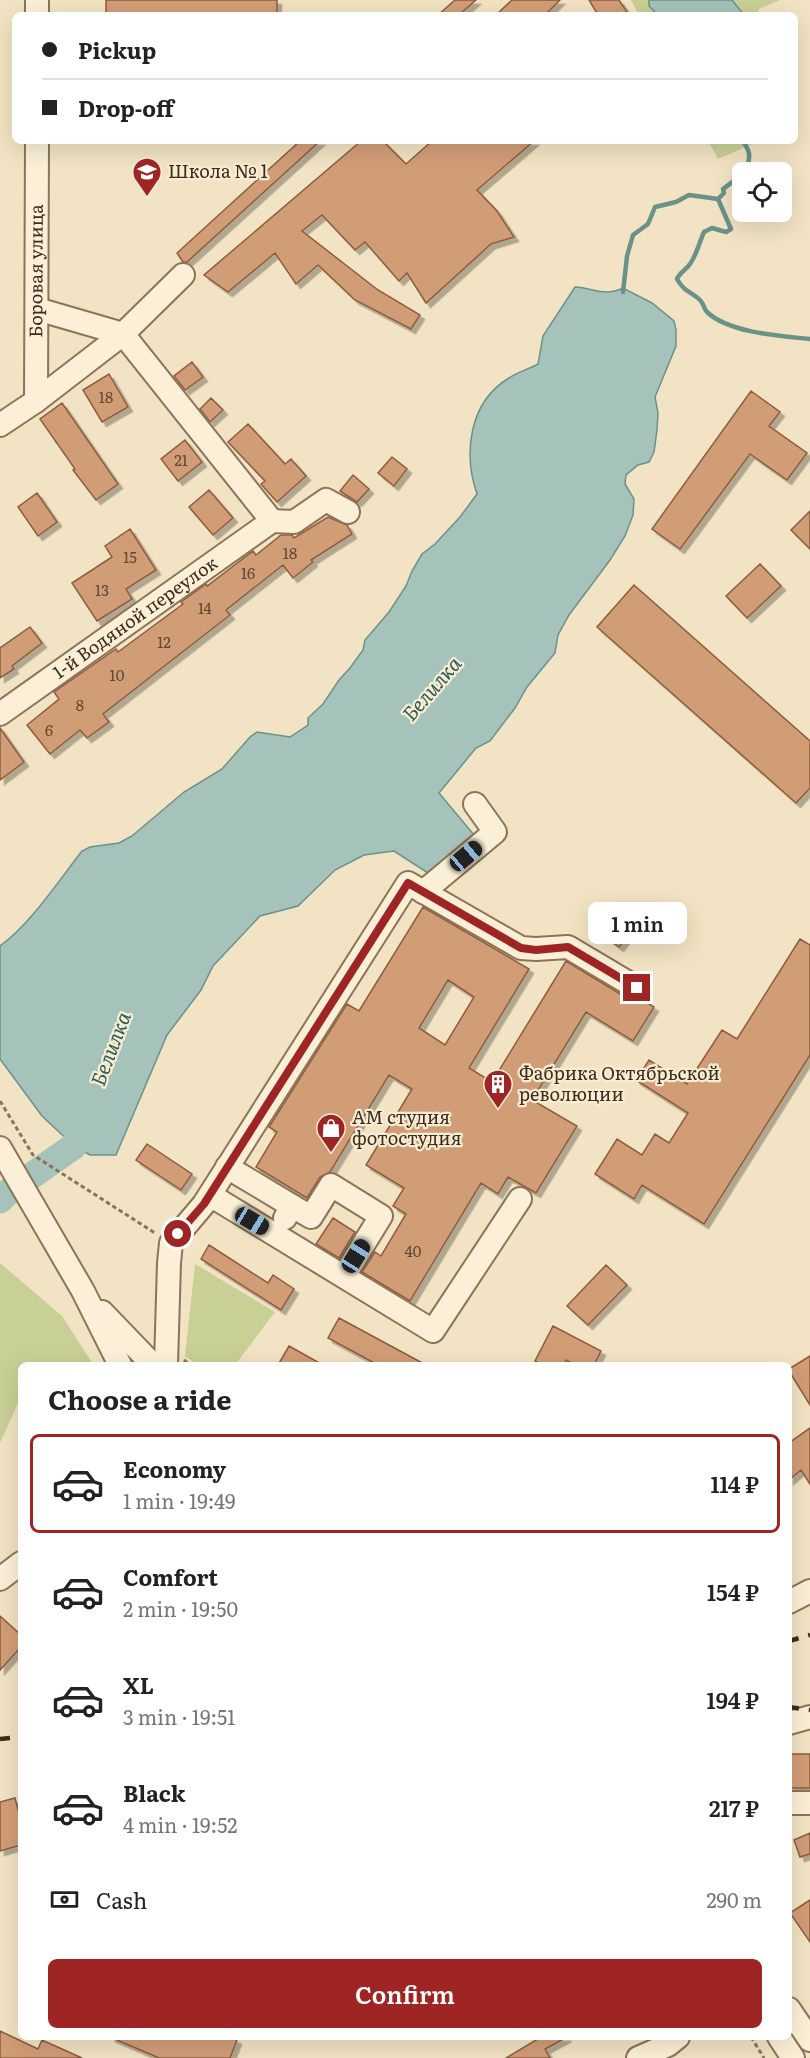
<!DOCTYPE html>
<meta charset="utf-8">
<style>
body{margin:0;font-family:Literata,serif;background:#f2f2f2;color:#222;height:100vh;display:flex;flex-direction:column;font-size:22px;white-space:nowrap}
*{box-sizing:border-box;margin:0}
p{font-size:20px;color:#767676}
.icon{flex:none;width:33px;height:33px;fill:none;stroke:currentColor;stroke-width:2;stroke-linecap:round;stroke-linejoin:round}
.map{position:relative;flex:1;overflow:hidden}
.details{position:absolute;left:18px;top:1362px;width:774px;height:678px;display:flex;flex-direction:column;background:#fff;border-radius:9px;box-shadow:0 6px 24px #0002}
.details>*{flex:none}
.hud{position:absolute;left:12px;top:12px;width:786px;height:132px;border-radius:9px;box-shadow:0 6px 24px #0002;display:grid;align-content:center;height:132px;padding:0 30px;background:#fff}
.controls{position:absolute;left:732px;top:162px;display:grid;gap:12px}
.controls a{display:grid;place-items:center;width:60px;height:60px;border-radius:9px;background:#fff;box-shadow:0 6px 24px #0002;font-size:30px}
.end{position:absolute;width:27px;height:27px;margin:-14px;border:8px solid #9f2525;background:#fff;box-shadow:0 0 0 3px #fff}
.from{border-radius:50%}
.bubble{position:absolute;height:42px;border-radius:9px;background:#fff;box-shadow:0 6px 24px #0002;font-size:20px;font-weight:600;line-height:42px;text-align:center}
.car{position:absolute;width:18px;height:36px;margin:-18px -9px;border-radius:8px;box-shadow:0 0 4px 2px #0007;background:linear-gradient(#222 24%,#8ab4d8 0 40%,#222 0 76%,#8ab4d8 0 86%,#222 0)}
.hud b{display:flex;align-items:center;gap:21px;height:57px;font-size:22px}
.hud b+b{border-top:2px solid #e0e0e0}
.hud i{width:15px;height:15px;background:#222}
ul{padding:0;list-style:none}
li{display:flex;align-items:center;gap:18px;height:99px;margin:0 12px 9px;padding:0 18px;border:3px solid transparent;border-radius:9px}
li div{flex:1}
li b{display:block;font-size:22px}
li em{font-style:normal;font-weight:600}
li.active{border-color:#9f2525}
li>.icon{width:54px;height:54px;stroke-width:1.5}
h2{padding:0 30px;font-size:27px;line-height:72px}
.pay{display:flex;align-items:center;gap:15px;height:66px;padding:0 30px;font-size:22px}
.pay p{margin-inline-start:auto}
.primary-button{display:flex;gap:12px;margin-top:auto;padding:12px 30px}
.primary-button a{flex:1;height:69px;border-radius:9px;background:#9f2525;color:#fff;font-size:24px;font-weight:600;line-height:69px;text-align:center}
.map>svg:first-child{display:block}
</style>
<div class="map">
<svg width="810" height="2058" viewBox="0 0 810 2058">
<defs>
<filter id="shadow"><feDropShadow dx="4.5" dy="4.5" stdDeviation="0" flood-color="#0004"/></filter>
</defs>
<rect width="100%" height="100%" fill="#f1e3c3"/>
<path fill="#c8d096" d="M631,0H780L759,9L757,15H639Z
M708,141H759L718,159Z
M0,1263L62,1316L93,1364L21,1365V1402L18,1403L0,1443Z
M195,1264L275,1312L235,1365H198L185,1356Z"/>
<path fill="#a5c3bb" stroke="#6b9289" stroke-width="1.5" d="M649,0H732L744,15H658L649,6Z
M575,287C594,288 604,297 623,288L652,303L674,321L676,330V346L655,397L658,413L657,430L654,452L649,462L638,465L626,475L625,484L634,499L633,515L625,536L610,560L569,615L558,635L555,653L527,687L515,708L490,741L476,748L439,793L474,835L428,873L394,851L364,855L335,870L298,906L260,916L213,966L201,990L167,1035L116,1155H90L74,1146L42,1116L0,1059V946C29,926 60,879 82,851L90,847L119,843L132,836L184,792L222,769L250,737L257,732L290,737L308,725V718L323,704L339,680L350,668L363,650L365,640L389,612L406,586L412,571L422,554L435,544L460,517L477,494C463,453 469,402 509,378C518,372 529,369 538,364L543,336Z"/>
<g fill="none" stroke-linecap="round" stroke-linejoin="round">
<path stroke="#6b9289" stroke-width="4.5" d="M718,199L731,229L726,232L712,228L704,232C699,243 697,254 690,264C686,270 680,272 677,279C684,292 692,292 700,300C704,304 704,309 707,312C729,333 781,336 810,339
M623,292L627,256L633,235L648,224L655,207L676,202L689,195L718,199L724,193L723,189C734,181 751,170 749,154C749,150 745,145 743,141"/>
<path stroke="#a5c3bb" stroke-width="27" d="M0,1200L7,1193L74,1146L87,1112"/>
</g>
<path fill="#d19d77" stroke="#8d5d3d" stroke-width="1.5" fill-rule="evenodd" filter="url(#shadow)" d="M106,0H277V15H106Z
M455,0H476L459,15H438Z
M512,0H560L545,15H496Z
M589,0H619L629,15H598Z
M300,141H320L187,262H183L177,253Z
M361,141H383L406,164L432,141H534L477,190L497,211L514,237L491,244L426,303L407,273L399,281L365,242L355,250L322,215L302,231L378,290L420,315L411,329L355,300L318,265L296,284L275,253L228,292L204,275Z
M192,362L203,377L185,390L174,376Z
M109,374L128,407L102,422L83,390Z
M751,391L780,412L769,426L807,453L787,480L750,454L680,549L652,529Z
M211,398L223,410L210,422L200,409Z
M62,403L118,484L96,500L73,470L75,469L40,419Z
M248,424L285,464L291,459L306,476L277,502L261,484L265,481L228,442Z
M185,440L202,462L178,481L161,459Z
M392,457L407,469L394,486L378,473Z
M353,475L369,489L357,502L340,491Z
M209,490L233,518L213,535L189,507Z
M37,493L57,522L38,536L18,507Z
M810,511V549L791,530Z
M328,517L347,525L352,534L311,560L313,562L293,578L283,565L226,610L230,615L103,714L109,722L87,738L80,730L50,754L27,725L59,699L54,692L116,649L118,652L183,604L181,602L206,584L207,586L253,551L256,555L281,535H292L294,538Z
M130,529L156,570L126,589L132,599L97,621L72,583L112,557L105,546Z
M760,564L781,586L747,618L726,596Z
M634,585L810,741V788L796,803L597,627Z
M30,627L42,643L12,666L14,669L0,678V648Z
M0,728L24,762L0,780Z
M423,907L529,969L469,1068L492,1082L566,961L630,1000L636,1001L643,1000L654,1007L633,1041L586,1012L532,1100L577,1126L536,1193L508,1177L498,1194L481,1183L410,1301L362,1272L375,1252L381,1256L406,1214L393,1206L404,1188L366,1165L412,1089L389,1075L330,1172L320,1177L307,1198L256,1167L277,1132L269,1127L347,1004L359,1011ZM448,980L474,997L445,1045L419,1028Z
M622,916L635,926L619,947L606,937Z
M800,939L810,945V1055L704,1224L642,1185L634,1199L595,1174L617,1139L642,1155L655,1134L669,1143L688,1113L636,1080L649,1060L687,1084L722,1030L737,1039Z
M147,1144L192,1174L181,1190L136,1160Z
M333,1218L355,1232L339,1258L316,1244Z
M209,1245L268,1283L273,1275L294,1289L281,1310L201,1259Z
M606,1265L627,1285L588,1325L567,1306Z
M339,1318L426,1365H378L328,1338Z
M553,1326L601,1351L594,1365H575L566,1360L564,1365H542L535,1361Z
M289,1346L323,1365H278Z
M810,1356V1405L789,1371V1369Z
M810,1428V1484L801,1470L789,1480V1443Z
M0,1616L21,1635V1647L0,1670Z
M789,1754H810V1788H789Z
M15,1798L21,1821V1845L0,1851V1802Z
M810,1833V1854L800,1857L794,1840Z
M810,1900V1942L790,1913Z
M0,2031L38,2049L42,2040L82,2058H0Z
M110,2037H229L237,2040L230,2058H159Z
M541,2037H567L545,2049L550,2058H506Z"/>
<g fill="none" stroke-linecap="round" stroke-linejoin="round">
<g stroke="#8c7458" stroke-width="26">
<g id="minor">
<path d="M37,15V0"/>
<path d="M37,309L123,334L272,521L294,522L326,500L348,512"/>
<path id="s1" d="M36,401L37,141"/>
<path d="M0,425L36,401L123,334L183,275"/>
<path id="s2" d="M0,714L272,521"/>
<path d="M423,892L495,832L475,804"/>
<path d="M0,1148L83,1291L120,1365"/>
<path d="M227,1167L292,1206L285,1218"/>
<path d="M210,1195L433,1331L520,1199"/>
<path d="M292,1206L311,1217L331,1185L381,1216L344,1276"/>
<path d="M102,1312L153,1365"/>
<path d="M166,1365L169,1263L171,1243L204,1204L408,883L521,948L536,949L568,947L637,988"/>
<path d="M0,1579L21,1563"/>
<path d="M789,1602L810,1591"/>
<path d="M789,1723L810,1717"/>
<path d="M789,1803H810"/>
<path d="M789,2009L810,2040"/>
<path d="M779,2037L793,2058"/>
<path d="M638,2058L668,2045L678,2037"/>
</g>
</g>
<path stroke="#8c7458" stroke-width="3" stroke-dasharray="4.5 3" stroke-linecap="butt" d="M0,1101L33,1155L155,1233
M184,1360L190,1365
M751,2037L764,2058"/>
<use href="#minor" stroke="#fbf0d7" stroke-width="22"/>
<path stroke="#3b2c1d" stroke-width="4.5" stroke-dasharray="10 10" stroke-linecap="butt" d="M789,1641L810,1635
M789,1707L810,1710
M0,1739L21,1737"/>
</g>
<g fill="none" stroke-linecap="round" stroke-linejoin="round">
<path stroke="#9f2525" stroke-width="8" d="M178,1234L204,1204L408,883L521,948L536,950L568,947L637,988"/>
</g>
<defs>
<g id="school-pin" transform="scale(1.5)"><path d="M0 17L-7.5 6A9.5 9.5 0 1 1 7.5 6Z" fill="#9f2525" stroke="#f8edd3"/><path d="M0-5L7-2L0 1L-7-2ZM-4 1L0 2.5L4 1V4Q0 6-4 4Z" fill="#fff"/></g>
<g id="building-pin" transform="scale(1.5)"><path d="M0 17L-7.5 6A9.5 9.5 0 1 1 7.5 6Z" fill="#9f2525" stroke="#f8edd3"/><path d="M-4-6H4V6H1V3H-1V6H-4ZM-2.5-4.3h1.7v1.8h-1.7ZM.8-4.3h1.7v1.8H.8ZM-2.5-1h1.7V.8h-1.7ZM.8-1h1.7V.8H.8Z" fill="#fff"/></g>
<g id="shop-pin" transform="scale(1.5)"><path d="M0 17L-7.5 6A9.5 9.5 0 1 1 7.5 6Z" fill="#9f2525" stroke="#f8edd3"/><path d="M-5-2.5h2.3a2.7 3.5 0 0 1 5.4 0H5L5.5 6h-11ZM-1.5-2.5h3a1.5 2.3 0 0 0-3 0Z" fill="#fff"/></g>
</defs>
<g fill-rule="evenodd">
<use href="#school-pin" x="147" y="172"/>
<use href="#building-pin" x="498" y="1084"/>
<use href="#shop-pin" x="331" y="1128"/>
</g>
<g text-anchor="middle" stroke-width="4.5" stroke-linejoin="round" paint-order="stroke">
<g font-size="15" fill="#604834">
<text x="106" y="403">18</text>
<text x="181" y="466">21</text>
<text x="290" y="559">18</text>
<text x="130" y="563">15</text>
<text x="248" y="579">16</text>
<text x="102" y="596">13</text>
<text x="205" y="614">14</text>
<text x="164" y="648">12</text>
<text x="117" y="681">10</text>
<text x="80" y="711">8</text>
<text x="49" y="736">6</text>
<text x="413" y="1257">40</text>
</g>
<g font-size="18" fill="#3b2c1d" stroke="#f8edd3" text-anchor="start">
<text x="168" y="178">Школа № 1</text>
<text x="519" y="1080">Фабрика Октябрьской<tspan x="519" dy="21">революции</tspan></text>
<text x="352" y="1124">АМ студия<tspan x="352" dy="21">фотостудия</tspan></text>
</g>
<g font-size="18" fill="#3b2c1d" stroke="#f8edd3">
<text dy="6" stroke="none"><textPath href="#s1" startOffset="130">Боровая улица</textPath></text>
<text dy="6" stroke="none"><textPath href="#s2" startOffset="166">1-й Водяной переулок</textPath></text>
</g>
<g font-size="20" font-style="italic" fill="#2c5c59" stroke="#f8edd3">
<text transform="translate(432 689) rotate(-49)" y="7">Белилка</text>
<text transform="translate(111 1049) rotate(-69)" y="7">Белилка</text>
</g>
</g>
</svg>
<div class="controls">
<a><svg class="icon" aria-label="locate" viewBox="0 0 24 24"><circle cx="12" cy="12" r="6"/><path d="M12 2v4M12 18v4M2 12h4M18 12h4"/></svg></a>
</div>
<i class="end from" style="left:178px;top:1234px"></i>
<i class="end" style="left:637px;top:988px"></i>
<div class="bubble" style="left:588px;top:902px;width:99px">1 min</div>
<i class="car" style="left:466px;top:856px;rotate:50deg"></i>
<i class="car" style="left:252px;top:1221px;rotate:121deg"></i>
<i class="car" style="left:356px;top:1256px;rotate:32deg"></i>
<div class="hud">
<b><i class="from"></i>Pickup</b>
<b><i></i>Drop-off</b>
</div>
<section class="details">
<h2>Choose a ride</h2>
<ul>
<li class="active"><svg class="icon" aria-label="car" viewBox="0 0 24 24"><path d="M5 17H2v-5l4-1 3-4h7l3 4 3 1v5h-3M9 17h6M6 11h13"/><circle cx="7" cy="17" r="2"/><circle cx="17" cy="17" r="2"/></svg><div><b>Economy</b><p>1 min · 19:49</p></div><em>114 ₽</em></li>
<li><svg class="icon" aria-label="car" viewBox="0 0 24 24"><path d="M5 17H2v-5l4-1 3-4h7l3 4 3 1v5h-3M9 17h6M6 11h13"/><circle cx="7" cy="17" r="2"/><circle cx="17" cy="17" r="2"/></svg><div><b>Comfort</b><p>2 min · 19:50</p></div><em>154 ₽</em></li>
<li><svg class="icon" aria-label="car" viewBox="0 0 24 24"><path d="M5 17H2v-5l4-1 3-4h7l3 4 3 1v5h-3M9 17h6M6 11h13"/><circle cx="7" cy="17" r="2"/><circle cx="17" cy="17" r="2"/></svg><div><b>XL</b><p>3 min · 19:51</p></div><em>194 ₽</em></li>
<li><svg class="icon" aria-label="car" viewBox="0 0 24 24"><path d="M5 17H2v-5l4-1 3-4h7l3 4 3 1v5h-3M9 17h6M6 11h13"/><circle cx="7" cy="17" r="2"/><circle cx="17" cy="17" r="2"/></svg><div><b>Black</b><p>4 min · 19:52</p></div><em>217 ₽</em></li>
</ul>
<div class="pay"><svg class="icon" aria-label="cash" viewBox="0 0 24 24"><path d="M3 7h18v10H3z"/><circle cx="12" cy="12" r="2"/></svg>Cash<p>290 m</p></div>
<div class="primary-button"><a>Confirm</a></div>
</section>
</div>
